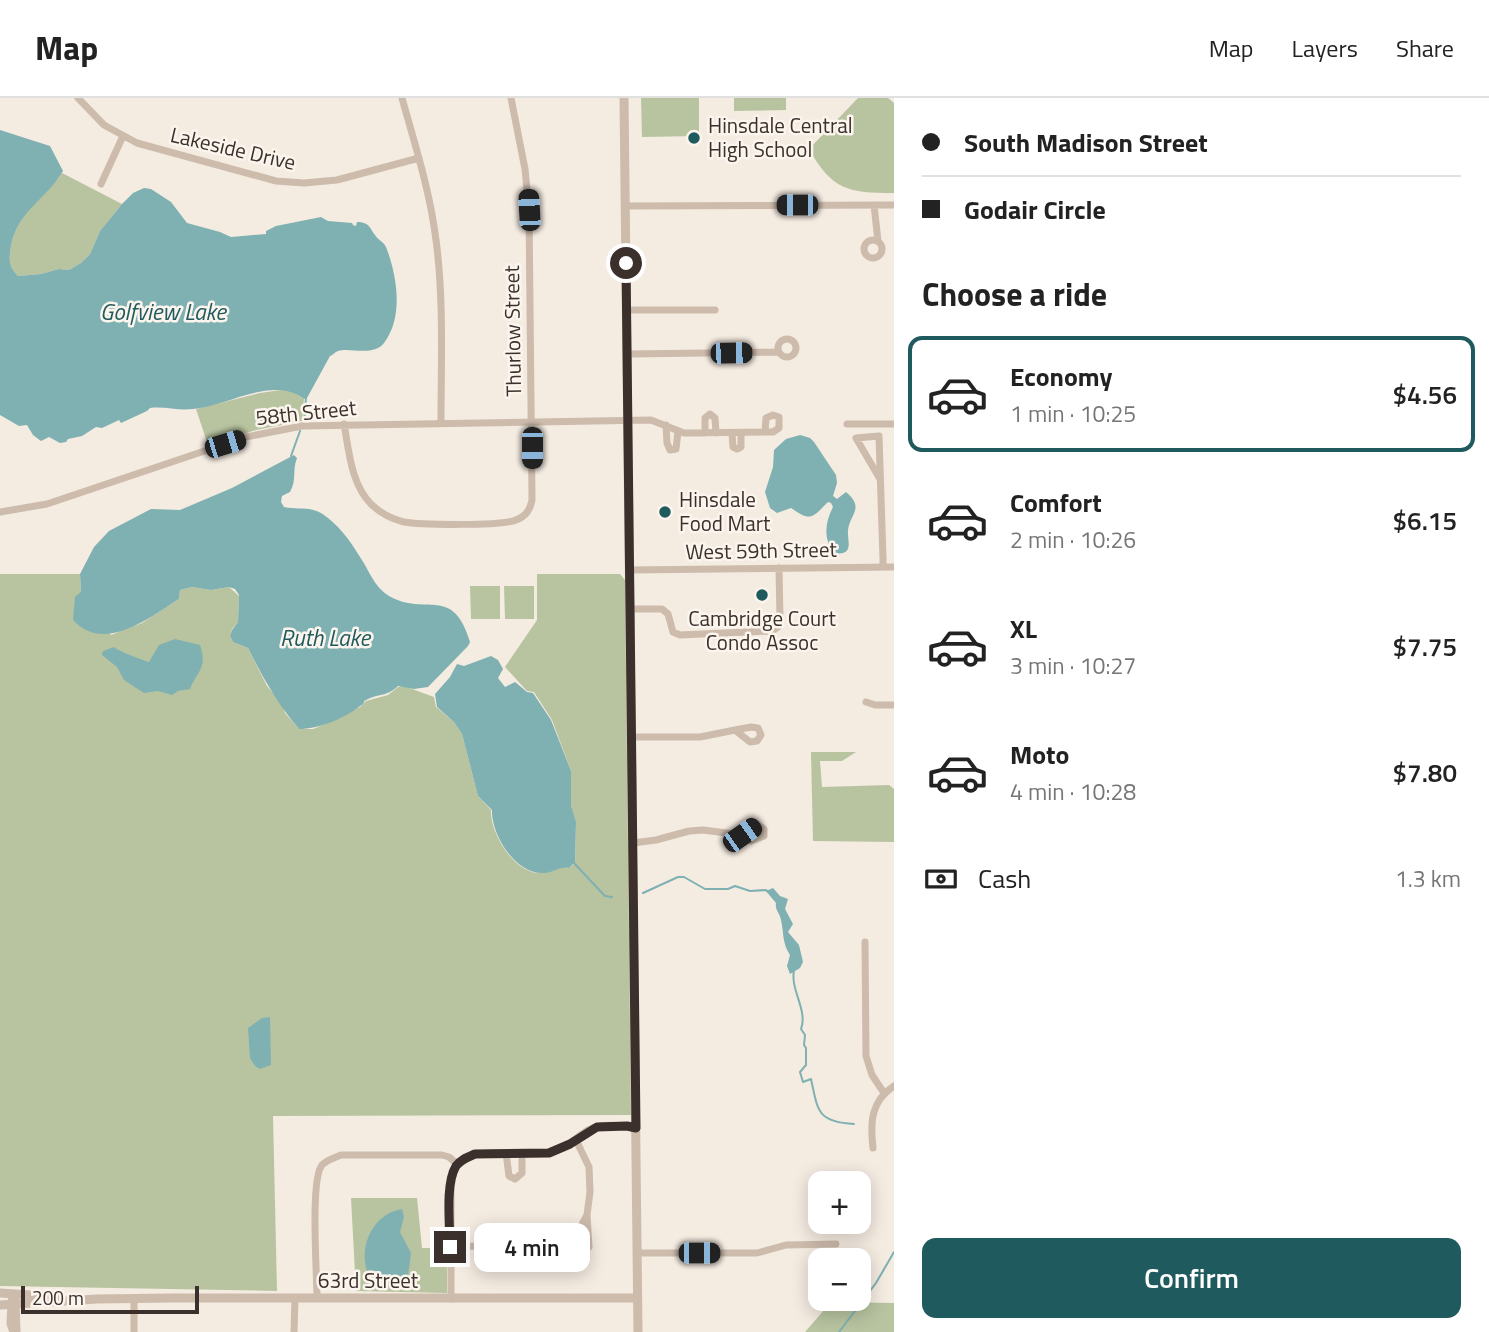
<!DOCTYPE html>
<meta charset="utf-8">
<style>
body{margin:0;font-family:"Titillium Web",sans-serif;background:#f6f6f6;color:#222;height:100vh;display:flex;flex-direction:column;font-size:26px;white-space:nowrap}
*{box-sizing:border-box;margin:0}
p{font-size:23px;color:#767676}
.icon{flex:none;width:38px;height:38px;fill:none;stroke:currentColor;stroke-width:2;stroke-linecap:round;stroke-linejoin:round}
.map{position:relative;flex:1;overflow:hidden}
.details{display:flex;flex-direction:column;background:#fff;width:595px}
.details>*{flex:none}
.banner{display:grid;align-content:center;height:154px;padding:0 28px;background:#fff}
.controls{position:absolute;left:808px;top:1073px;display:grid;gap:14px}
.controls a{display:grid;place-items:center;width:63px;height:63px;border-radius:14px;background:#fff;box-shadow:0 4px 18px #0003;font-size:35px}
.scale{position:absolute;left:21px;bottom:18px;width:178px;box-sizing:border-box;padding-left:7px;border:4px solid #3b302b;border-top:0;font-size:19px;line-height:24px;white-space:nowrap;color:#3b302b;-webkit-text-stroke:5px #fbf5ee;paint-order:stroke}
.end{position:absolute;width:32px;height:32px;margin:-16px;border:9px solid #3b302b;background:#fff;box-shadow:0 0 0 4px #fff}
.from{border-radius:50%}
.bubble{position:absolute;height:49px;border-radius:14px;background:#fff;box-shadow:0 4px 18px #0003;font-size:23px;font-weight:600;line-height:49px;text-align:center}
.car{position:absolute;width:21px;height:42px;margin:-21px -10px;border-radius:9px;box-shadow:0 0 5px 2px #0007;background:linear-gradient(#222 24%,#8ab4d8 0 40%,#222 0 76%,#8ab4d8 0 86%,#222 0)}
.banner b{display:flex;align-items:center;gap:24px;height:66px;font-size:26px}
.banner b+b{border-top:2px solid #e0e0e0}
.banner i{width:18px;height:18px;background:#222}
ul{padding:0;list-style:none}
li{display:flex;align-items:center;gap:21px;height:116px;margin:0 14px 10px;padding:0 14px;border:4px solid transparent;border-radius:14px}
li div{flex:1}
li b{display:block;font-size:26px}
li em{font-style:normal;font-weight:600}
li.selected{border-color:#1f5a5e}
li>.icon{width:63px;height:63px;stroke-width:1.5}
h2{padding:0 28px;font-size:32px;line-height:84px}
.pay{display:flex;align-items:center;gap:18px;height:77px;padding:0 28px;font-size:26px}
.pay p{margin-inline-start:auto}
.cta{display:flex;gap:14px;margin-top:auto;padding:14px 28px}
.cta a{flex:1;height:80px;border-radius:14px;background:#1f5a5e;color:#fff;font-size:28px;font-weight:600;line-height:80px;text-align:center}
header{display:flex;align-items:center;gap:42px;box-sizing:border-box;height:98px;padding:0 35px;background:#fff;border-bottom:2px solid #e0e0e0}
header strong{font-size:33px}
nav{display:flex;gap:38px;margin-inline-start:auto;font-size:24px}
main{display:flex;flex:1;min-height:0}
.map>svg:first-child{display:block}
</style>
<header>
<strong>Map</strong>
<nav><a>Map</a><a>Layers</a><a>Share</a></nav>
</header>
<main>
<div class="map">
<svg width="894" height="1234" viewBox="0 0 894 1234">
<rect width="100%" height="100%" fill="#f4ebe1"/>
<path fill="#b8c4a0" d="M641,0H699V38L642,39Z
M734,0H786V12L734,13Z
M858,0H888L894,5V95C848,95 832,92 809,51Z
M62,75L122,106L100,133L90,156L81,165L69,172L59,171L41,176L18,178C8,168 9,161 11,148C15,124 31,108 47,92C53,86 57,83 62,75Z
M288,291L304,301L302,323L256,332L208,347L196,311L260,295Z
M0,476H80L81,494L111,537L142,525L179,501L180,492L192,489L211,492L229,489L239,498L238,524L232,531L230,538L233,544L248,550L267,588L282,606L285,615L299,631H313L330,624L360,609L366,603L388,597L398,589L404,588L434,599L436,609L454,624L462,636L478,698L491,712C490,734 512,772 537,775C549,776 558,768 569,770L575,765L576,725L571,707V673L552,622L534,594L527,593L505,569L537,522V476H620L625,482L631,1017L273,1018L277,1193L0,1188Z
M470,488H500V521H471Z
M504,488H534V521H505Z
M811,654H856L842,663H820L822,689L889,687L894,691V744L813,743Z
M351,1100H417L422,1150H447V1195L356,1193Z
M831,1204L894,1205V1234H805Z"/>
<path fill="#7fb0b2" d="M0,32L50,48L63,73C47,101 17,113 11,148C9,161 8,168 18,178L41,176L59,171L69,172L81,165L90,156L100,133L122,106L133,95L144,90L151,91L171,104L187,125L220,134L231,139L266,136V133L276,128L321,119L328,123L352,125L353,127L356,128L357,124C370,124 370,131 375,137C378,142 383,143 386,149C397,177 404,219 384,245C373,259 350,249 338,253C335,254 333,257 330,258L307,300L304,301C273,277 228,308 193,311C178,313 165,308 150,310L147,313L121,325L119,322L102,330L96,329L82,338L68,341L66,344L60,345L49,339L41,343L33,337L27,327L19,328L0,317Z
M800,337L810,340L814,344L836,377L837,385L833,398L837,401L846,394C865,410 850,416 848,432C847,443 855,458 834,455C823,441 825,424 833,409L831,405L828,404C812,420 811,424 791,410L777,415L770,410L765,394L773,369L774,352L786,341Z
M294,357L297,360C292,372 297,382 290,394L282,398L281,404L284,409C296,412 309,408 321,415C338,426 349,441 360,459C369,472 374,489 389,498C425,519 453,486 470,544L468,548L428,589L414,591L398,588C386,599 381,595 368,601C360,605 368,603 360,608C344,621 318,631 299,631C278,607 262,578 248,550L233,544L230,538L232,532L238,524L239,497L235,491L229,489L211,492L192,489L180,492L179,501C149,520 104,556 73,522L75,499L81,494L80,476L94,449L109,433L151,411L180,412L232,390Z
M175,541L200,547C208,570 197,573 190,591L178,593L172,597L158,593L144,595L124,582L117,569L102,557L103,553L114,549C120,554 140,561 149,564L159,547Z
M491,558L498,562L503,571L498,580L505,589L515,584L527,594L533,595L551,622L571,673V707L576,724L575,764L569,770C560,768 552,775 543,775C515,776 491,736 492,712L478,698L462,636L454,624L437,609L435,596L450,579L457,566L464,568Z
M773,790L780,798L788,801L785,811L793,826L788,834L799,847L803,864L800,870L790,876L787,868L790,857C782,845 784,835 781,822C779,813 775,813 776,805L766,793Z
M270,919L271,967L260,971L255,968L250,960L248,930L262,920Z
M402,1111L404,1119L400,1134L411,1155L408,1178C396,1186 383,1184 370,1180C356,1153 371,1116 402,1111Z"/>
<g fill="none" stroke-linecap="round" stroke-linejoin="round">
<path stroke="#7fb0b2" stroke-width="2" d="M304,323L306,300
M291,358L300,333
M572,763L605,798L612,799
M643,795L678,779H684L705,791H728L735,788L750,793L766,792L768,794
M794,872C790,892 808,912 801,931L805,937L804,947L806,950V967L800,974L803,984L811,981C818,1013 817,1024 854,1026
M839,1234L876,1185L894,1154"/>
<path stroke="#cdbbac" stroke-width="7" d="M78,0L104,27L137,45L276,83L304,85L337,82L419,60
M402,0C415,47 430,93 436,142C444,202 441,264 441,325
M101,86L123,38
M874,107L878,143
M625,108L894,107
M864 151a9 9 0 1 1 18 0a9 9 0 1 1-18 0Z
M627,212H715
M778 250a9 9 0 1 1 18 0a9 9 0 1 1-18 0Z
M628,256L779,254
M344,326C349,353 351,386 371,406C380,415 392,421 404,424C420,427 503,428 516,422C526,418 530,412 532,402L529,112L525,71L511,0
M847,326H894
M666,327L667,345L670,352L676,351L678,333
M705,335V320L710,316L715,320L716,335
M732,335L733,349L737,351L741,349V335
M880,381L856,340L879,338L883,461V469
M0,414L47,406L246,339L302,328L651,322L684,335L766,334H773L779,330V319L773,317L766,320L765,334
M629,472L894,469
M629,511H662L668,516L673,534L680,537L772,533L778,529L780,521L779,470
M866,604L875,607H894
M631,639H700L735,632L750,644L757,643L761,637L758,630L751,629L735,632
M633,745L656,742L689,733L703,732L742,737L751,743L764,738V731L757,726L742,737
M865,844L866,958L872,977L884,995
M576,1042L589,1069L590,1094L587,1117
M873,1050C870,1024 871,1003 894,988
M506,1055L509,1078L515,1081L522,1075V1055
M457,1066C484,1045 520,1061 551,1054C567,1050 575,1040 588,1032C601,1025 621,1027 636,1030
M587,1117L589,1149L583,1154L576,1151L572,1145Z
M450,1149L480,1148L500,1152L506,1148V1141L502,1137C494,1136 483,1139 480,1148
M637,1155H757L786,1147L836,1146
M317,1200C317,1177 310,1081 322,1067C327,1062 334,1060 341,1057H442L449,1059L457,1066
M134,1201V1234
M451,1201V1082L457,1066
M11,1203L10,1226L13,1234
M16,1203L17,1234
M294,1234L295,1200"/>
<path stroke="#cdbbac" stroke-width="9" d="M624,0L638,1234
M0,1195L61,1199
M0,1207L97,1201L171,1200H637"/>
</g>
<g fill="none" stroke-linecap="round" stroke-linejoin="round">
<path stroke="#3b302b" stroke-width="9" d="M450,1149C450,1127 445,1086 456,1068C460,1062 468,1059 475,1056L549,1055L570,1046L597,1029L627,1028L636,1030L626,165"/>
</g>
<g fill="#1f5a5e" stroke="#fbf5ee" stroke-width="2.5">
<circle cx="694" cy="40" r="7"/>
<circle cx="665" cy="414" r="7"/>
<circle cx="762" cy="497" r="7"/>
</g>
<g text-anchor="middle" stroke-width="5" stroke-linejoin="round" paint-order="stroke">
<g font-size="21" fill="#3b302b" stroke="#fbf5ee" text-anchor="start">
<text x="708" y="35">Hinsdale Central<tspan x="708" dy="24">High School</tspan></text>
<text x="679" y="409">Hinsdale<tspan x="679" dy="24">Food Mart</tspan></text>
<text x="762" y="528" text-anchor="middle">Cambridge Court<tspan x="762" dy="24">Condo Assoc</tspan></text>
</g>
<g font-size="21" fill="#3b302b" stroke="#fbf5ee">
<text transform="translate(233 51) rotate(13)" y="7">Lakeside Drive</text>
<text transform="translate(513 233) rotate(-91)" y="7">Thurlow Street</text>
<text transform="translate(306 315) rotate(-6)" y="7">58th Street</text>
<text transform="translate(761 453) rotate(-1)" y="7">West 59th Street</text>
<text x="368" y="1190">63rd Street</text>
</g>
<g font-size="23" font-style="italic" fill="#1f5a5e" stroke="#fbf5ee">
<text x="163" y="222">Golfview Lake</text>
<text x="325" y="548">Ruth Lake</text>
</g>
</g>
</svg>
<div class="controls">
<a>+</a>
<a>−</a>
</div>
<div class="scale">200 m</div>
<i class="end from" style="left:626px;top:165px"></i>
<i class="end" style="left:450px;top:1149px"></i>
<div class="bubble" style="left:474px;top:1125px;width:116px">4 min</div>
<i class="car" style="left:797px;top:107px;rotate:270deg"></i>
<i class="car" style="left:529px;top:112px;rotate:357deg"></i>
<i class="car" style="left:731px;top:255px;rotate:89deg"></i>
<i class="car" style="left:225px;top:346px;rotate:73deg"></i>
<i class="car" style="left:532px;top:350px;rotate:180deg"></i>
<i class="car" style="left:742px;top:737px;rotate:55deg"></i>
<i class="car" style="left:699px;top:1155px;rotate:90deg"></i>
</div>
<section class="details">
<div class="banner">
<b><i class="from"></i>South Madison Street</b>
<b><i></i>Godair Circle</b>
</div>
<h2>Choose a ride</h2>
<ul>
<li class="selected"><svg class="icon" aria-label="car" viewBox="0 0 24 24"><path d="M5 17H2v-5l4-1 3-4h7l3 4 3 1v5h-3M9 17h6M6 11h13"/><circle cx="7" cy="17" r="2"/><circle cx="17" cy="17" r="2"/></svg><div><b>Economy</b><p>1 min · 10:25</p></div><em>$4.56</em></li>
<li><svg class="icon" aria-label="car" viewBox="0 0 24 24"><path d="M5 17H2v-5l4-1 3-4h7l3 4 3 1v5h-3M9 17h6M6 11h13"/><circle cx="7" cy="17" r="2"/><circle cx="17" cy="17" r="2"/></svg><div><b>Comfort</b><p>2 min · 10:26</p></div><em>$6.15</em></li>
<li><svg class="icon" aria-label="car" viewBox="0 0 24 24"><path d="M5 17H2v-5l4-1 3-4h7l3 4 3 1v5h-3M9 17h6M6 11h13"/><circle cx="7" cy="17" r="2"/><circle cx="17" cy="17" r="2"/></svg><div><b>XL</b><p>3 min · 10:27</p></div><em>$7.75</em></li>
<li><svg class="icon" aria-label="car" viewBox="0 0 24 24"><path d="M5 17H2v-5l4-1 3-4h7l3 4 3 1v5h-3M9 17h6M6 11h13"/><circle cx="7" cy="17" r="2"/><circle cx="17" cy="17" r="2"/></svg><div><b>Moto</b><p>4 min · 10:28</p></div><em>$7.80</em></li>
</ul>
<div class="pay"><svg class="icon" aria-label="cash" viewBox="0 0 24 24"><path d="M3 7h18v10H3z"/><circle cx="12" cy="12" r="2"/></svg>Cash<p>1.3 km</p></div>
<div class="cta"><a>Confirm</a></div>
</section>
</main>
